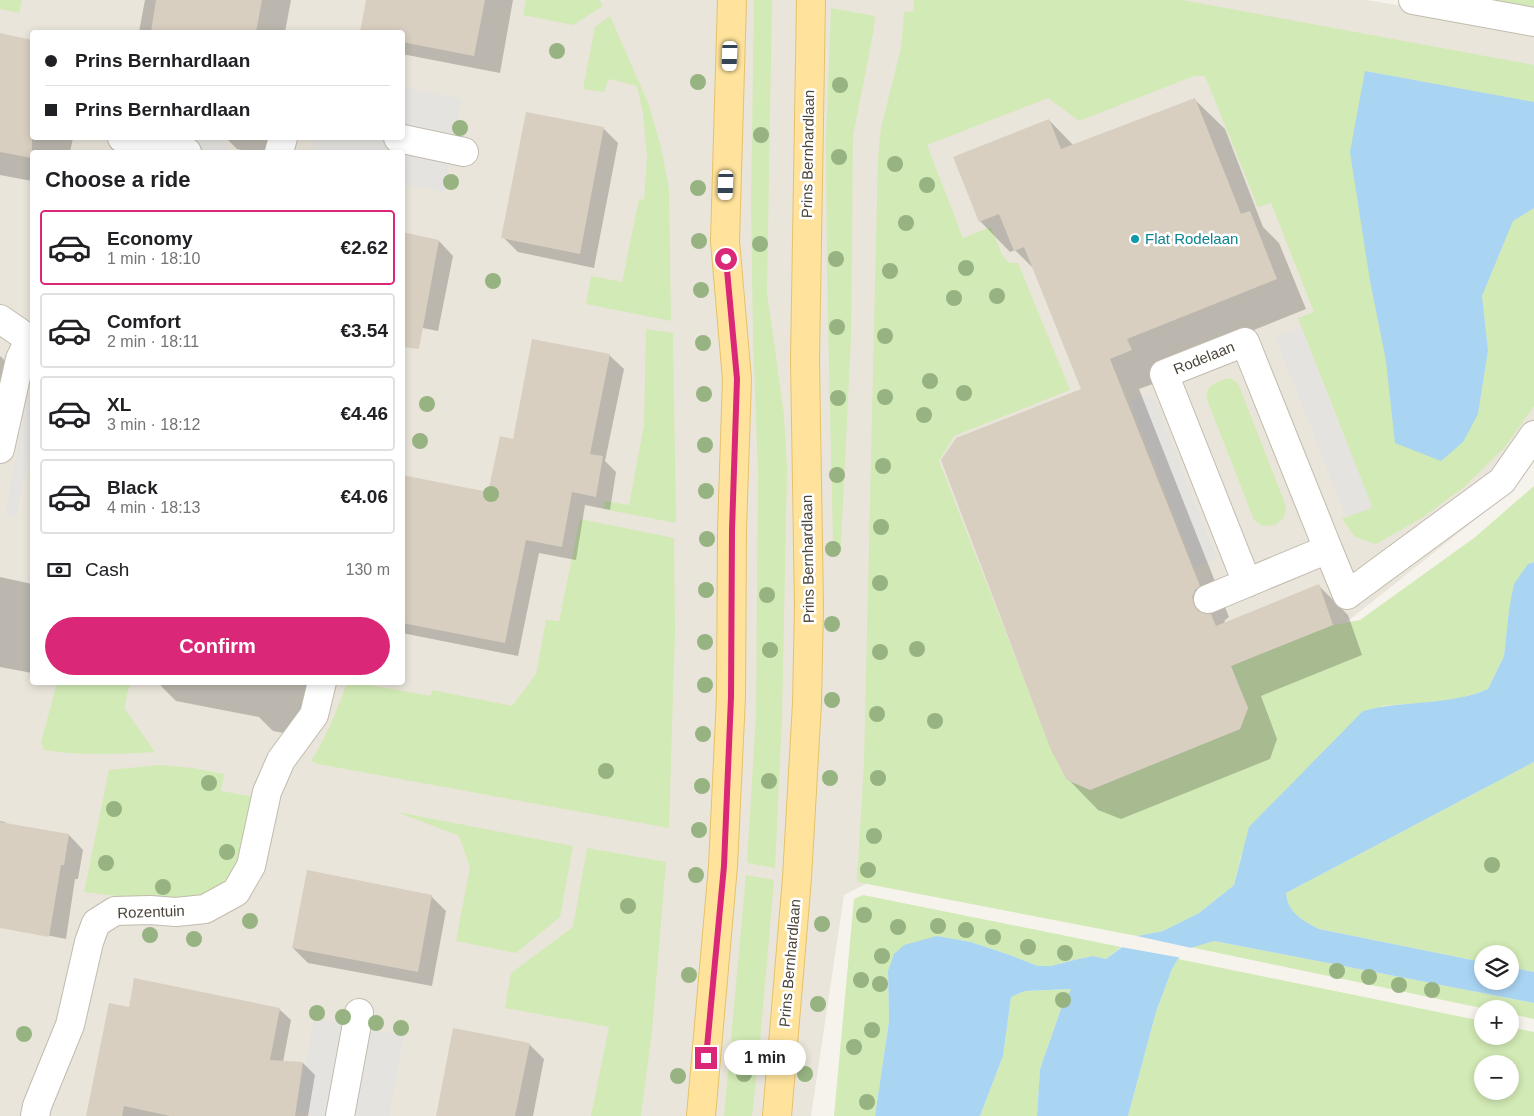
<!DOCTYPE html>
<meta charset="utf-8">
<style>
body{margin:0;font-family:Helvetica,sans-serif;background:#f2f2f2;color:#202124;height:100vh;display:flex;flex-direction:column;font-size:19px;white-space:nowrap}
*{box-sizing:border-box;margin:0}
p{font-size:16px;color:#757577}
.icon{flex:none;width:28px;height:28px;fill:none;stroke:currentColor;stroke-width:2;stroke-linecap:round;stroke-linejoin:round}
.map{position:relative;flex:1;overflow:hidden}
.sheet{position:absolute;left:30px;top:150px;width:375px;height:535px;display:flex;flex-direction:column;background:#fff;border-radius:5px;box-shadow:0 2px 8px #0003}
.sheet>*{flex:none}
.banner{position:absolute;left:30px;top:30px;width:375px;height:110px;border-radius:5px;box-shadow:0 2px 8px #0003;display:grid;align-content:center;height:110px;padding:0 15px;background:#fff}
.fabs{position:absolute;left:1474px;top:945px;display:grid;gap:10px}
.fabs a{display:grid;place-items:center;width:45px;height:45px;border-radius:50%;background:#fff;box-shadow:0 2px 8px #0003;font-size:25px}
.end{position:absolute;width:22px;height:22px;margin:-11px;border:6px solid #db2777;background:#fff;box-shadow:0 0 0 2px #fff}
.from{border-radius:50%}
.bubble{position:absolute;height:35px;border-radius:18px;background:#fff;box-shadow:0 2px 8px #0003;font-size:16px;font-weight:700;line-height:35px;text-align:center}
.car{position:absolute;width:15px;height:30px;margin:-15px -8px;border-radius:6px;box-shadow:0 0 4px 1px #0007;background:linear-gradient(#fff 24%,#345 0 40%,#fff 0 76%,#345 0 86%,#fff 0)}
.banner b{display:flex;align-items:center;gap:18px;height:48px;font-size:19px}
.banner b+b{border-top:1px solid #e0e0e0}
.banner i{width:12px;height:12px;background:#202124}
ul{padding:0;list-style:none}
li{display:flex;align-items:center;gap:15px;height:75px;margin:0 10px 8px;padding:0 5px;border:2px solid #e0e0e0;border-radius:5px}
li div{flex:1}
li b{display:block;font-size:19px}
li em{font-style:normal;font-weight:700}
li.current{border-color:#db2777}
li>.icon{width:45px;height:45px;stroke-width:1.5}
h2{padding:0 15px;font-size:22px;line-height:60px}
.pay{display:flex;align-items:center;gap:12px;height:55px;padding:0 15px;font-size:19px}
.pay p{margin-inline-start:auto}
.cta{display:flex;gap:10px;margin-top:auto;padding:10px 15px}
.cta a{flex:1;height:58px;border-radius:30px;background:#db2777;color:#fff;font-size:20px;font-weight:700;line-height:58px;text-align:center}
.map>svg:first-child{display:block}
</style>
<div class="map">
<svg width="1534" height="1116" viewBox="0 0 1534 1116">
<rect width="100%" height="100%" fill="#f6f3ec"/>
<path fill="#eae5da" fill-rule="evenodd" d="M0,0H1367L1534,29V459L1510,492L1220,723L1045,793L844,895L811,1116H0ZM32,32H402V138H32ZM32,152H402V682H32Z"/>
<path fill="#d2eab5" fill-rule="evenodd" d="M0,0H22L19,13L0,9Z
M526,0H599L603,6L573,25L523,15Z
M754,0H772L767,292L784,415L787,468L782,718L775,868L747,863L756,715L758,472L753,337L751,202Z
M914,0H1182L1534,65V102L1365,71L1370,281L1386,361L1478,414L1488,350L1482,296L1513,221L1534,208V406L1505,447L1464,487L1423,517L1376,544L1355,537L1342,519L1372,507L1298,318L1314,312L1271,203L1258,207L1205,76H1194L1079,121L1048,98L927,145L963,238L991,227L1002,255L1009,263H1018L1070,390L954,436L939,461L1051,749L1090,790L1240,729L1248,708L1231,666L1333,625L1360,620L1474,538L1534,486V562L1528,564L1509,610L1504,656L1488,689C1455,703 1418,703 1382,706L1241,856L1234,885L1199,913L1163,931L1137,936L857,882L864,761L878,156L881,128L901,48L904,12L914,11Z
M1482,0H1534V9Z
M831,8L875,16L873,33L868,60L853,135L851,338L841,545L833,543L827,278L826,135Z
M610,16L649,105L661,147L669,189L671,321L586,304L591,276L622,282L639,199L644,200L647,157L643,113L637,86L609,79L604,92L583,89L595,27Z
M646,329L673,333L676,523L603,509L605,501L629,505L644,425Z
M1230,378L1238,383L1286,506L1284,518L1275,525L1262,526L1254,520L1206,397L1209,387L1219,381Z
M580,519L674,538L675,631L669,828L318,764L311,761C327,736 337,710 347,683H358L431,696L432,690L512,706L536,674L546,620L559,621Z
M57,683H130L124,708L155,752C116,754 84,756 44,750L41,742Z
M1534,762V972L1510,967V954H1482V962L1319,929C1303,921 1286,912 1286,893Z
M160,765L193,768L224,774L221,791L255,797L236,876L202,898L151,900L84,892L109,770Z
M397,812L573,846L560,917L516,953L456,941L470,867L459,836Z
M587,848L666,862L652,1031L641,1116H591L609,1027L505,1008L511,973L573,927Z
M746,875L774,880L760,1041L752,1116H724Z
M863,895L1121,947L1106,959L1093,956L1074,960L1051,966H1038L1007,954L971,942L937,936L888,971L889,1021L875,1116H834L854,899Z
M1214,941L1534,1003V1019L1510,1014V1009H1486L1190,947Z
M1178,959L1482,1021V1036H1510V1027L1534,1032V1116H1128L1156,1012L1172,969ZM1482,1064H1510V1091H1482Z
M1072,989L1061,1009L1040,1069L1037,1116H980L1003,1056L1011,997L1025,991Z"/>
<path fill="#e5e3e0" d="M403,87L462,99L444,192L403,184L402,152H312L315,138H402Z
M120,138H223L231,152H117Z
M1301,327L1372,508L1346,517L1275,337Z
M1152,393L1217,558L1195,567L1130,401Z
M27,398L32,399V440L16,517L5,514Z
M314,1018L404,1036L389,1116H314L296,1112Z"/>
<path fill="#a9d4f2" d="M1365,71L1534,102V208L1513,221L1482,296L1488,350L1478,414L1463,442L1441,461L1395,443L1386,361L1370,281L1350,152Z
M1534,562V762L1286,893C1287,912 1303,921 1319,929L1482,962V981H1510V967L1534,972V1003L1214,941L1190,948L1178,959L1172,969L1156,1012L1128,1116H1037L1040,1069L1061,1009L1071,989L1025,991L1011,997L1003,1056L980,1116H875L889,1021L888,971L894,954L904,945L937,936L971,942L1007,954L1038,966H1051L1074,960L1093,956L1106,959L1137,936L1163,931L1199,913L1234,885L1249,827L1363,711C1404,700 1448,706 1488,689L1504,656L1509,610L1514,584L1528,564Z"/>
<path fill="#f6f3ec" d="M1137,936L1196,949L1191,950L1182,958L1121,947Z"/>
<path fill="#0003" d="M145,0H291L285,32H139Z
M368,0H513L500,73L402,54V32H362Z
M0,35L32,41V138H73L70,152H32V181L0,175Z
M1194,99L1225,129L1263,227L1279,243L1306,309L1157,369L1161,381L1139,389L1229,617L1225,620L1224,624L1318,585L1348,615L1362,655L1261,696L1277,739L1270,759L1121,819L1098,810L1068,779L1082,390L1034,269L1015,250L1010,252L980,221L1049,120L1074,146Z
M603,128L618,143L594,268L518,252L503,237Z
M226,138H274L270,152H252L237,149Z
M439,241L453,256L438,331L402,324Z
M609,355L624,369L605,461L616,472L610,510L585,505L576,560L539,553L518,656L402,633V505L489,494L514,440Z
M0,356L9,364L0,396Z
M0,577L32,584V673L0,667Z
M162,682H321L304,737L273,731L259,717L176,701L161,686Z
M0,821L5,822L8,825L69,835L83,850L78,879H75L66,939L0,926Z
M431,896L446,911L432,986L308,963L293,948Z
M130,1009H279L291,1020L283,1062L303,1063L315,1075L308,1116H87Z
M529,1044L544,1059L533,1116H437Z"/>
<path fill="#d8cfc1" d="M156,0H262L256,32H151Z
M366,0H485L474,56L402,42V32H360Z
M0,33L32,40V158L0,152Z
M1195,98L1241,214L1250,211L1277,279L1127,339L1132,350L1110,359L1200,586L1195,590L1192,597L1194,605L1198,611L1206,614H1211L1216,626L1319,584L1333,625L1231,666L1248,708L1240,729L1090,790L1067,780L1051,750L941,460L956,438L1081,389L1024,247L1014,251L999,214L979,222L953,157L1049,119L1061,149Z
M526,112L604,127L580,254L501,238Z
M402,232L439,240L419,349L402,347Z
M532,339L610,354L590,454L603,456L596,497L572,492L562,547L526,540L505,643L402,623V475L488,492L500,436L513,439Z
M0,822L69,834L64,865H61L49,937L0,928Z
M307,870L432,895L418,972L292,948Z
M134,978L280,1008L270,1060L303,1062L295,1116H170L124,1106L122,1116H86L109,1003L129,1007Z
M453,1028L530,1043L515,1116H436Z"/>
<g fill="none" stroke-linecap="round" stroke-linejoin="round">
<g stroke="#c2bbae" stroke-width="30">
<path id="minor" d="M1413,0L1534,22
M122,138L187,152
M398,138L464,152
M279,152L283,138
M0,319L32,341
M0,449L20,359L29,340
M1247,583L1164,374L1245,342L1328,549
M1208,599L1328,549L1347,595L1502,481L1534,435
M35,1116L37,1106L70,1025L89,942L96,923L115,911L150,910L176,912L205,909L236,892L251,866L267,792L281,760L314,715L322,682
M340,1116L359,1013"/>
</g>
<g stroke="#e6c16a" stroke-width="30">
<path id="major" d="M701,1116L723,866L731,697L732,530L737,379L725,241L732,0
M777,1116L797,878L807,703L809,607L805,360L811,0"/>
</g>
<use href="#minor" stroke="#fff" stroke-width="28"/>
<use href="#major" stroke="#ffe39c" stroke-width="28"/>
</g>
<g fill="#97b381">
<circle cx="557" cy="51" r="8"/>
<circle cx="698" cy="82" r="8"/>
<circle cx="840" cy="85" r="8"/>
<circle cx="460" cy="128" r="8"/>
<circle cx="761" cy="135" r="8"/>
<circle cx="839" cy="157" r="8"/>
<circle cx="895" cy="164" r="8"/>
<circle cx="451" cy="182" r="8"/>
<circle cx="927" cy="185" r="8"/>
<circle cx="698" cy="188" r="8"/>
<circle cx="906" cy="223" r="8"/>
<circle cx="699" cy="241" r="8"/>
<circle cx="760" cy="244" r="8"/>
<circle cx="836" cy="259" r="8"/>
<circle cx="966" cy="268" r="8"/>
<circle cx="890" cy="271" r="8"/>
<circle cx="493" cy="281" r="8"/>
<circle cx="701" cy="290" r="8"/>
<circle cx="997" cy="296" r="8"/>
<circle cx="954" cy="298" r="8"/>
<circle cx="837" cy="327" r="8"/>
<circle cx="885" cy="336" r="8"/>
<circle cx="703" cy="343" r="8"/>
<circle cx="930" cy="381" r="8"/>
<circle cx="964" cy="393" r="8"/>
<circle cx="704" cy="394" r="8"/>
<circle cx="885" cy="397" r="8"/>
<circle cx="838" cy="398" r="8"/>
<circle cx="427" cy="404" r="8"/>
<circle cx="924" cy="415" r="8"/>
<circle cx="420" cy="441" r="8"/>
<circle cx="705" cy="445" r="8"/>
<circle cx="883" cy="466" r="8"/>
<circle cx="837" cy="475" r="8"/>
<circle cx="706" cy="491" r="8"/>
<circle cx="491" cy="494" r="8"/>
<circle cx="881" cy="527" r="8"/>
<circle cx="707" cy="539" r="8"/>
<circle cx="833" cy="549" r="8"/>
<circle cx="880" cy="583" r="8"/>
<circle cx="706" cy="590" r="8"/>
<circle cx="767" cy="595" r="8"/>
<circle cx="832" cy="624" r="8"/>
<circle cx="705" cy="642" r="8"/>
<circle cx="917" cy="649" r="8"/>
<circle cx="770" cy="650" r="8"/>
<circle cx="880" cy="652" r="8"/>
<circle cx="705" cy="685" r="8"/>
<circle cx="832" cy="700" r="8"/>
<circle cx="877" cy="714" r="8"/>
<circle cx="935" cy="721" r="8"/>
<circle cx="703" cy="734" r="8"/>
<circle cx="606" cy="771" r="8"/>
<circle cx="830" cy="778" r="8"/>
<circle cx="878" cy="778" r="8"/>
<circle cx="769" cy="781" r="8"/>
<circle cx="209" cy="783" r="8"/>
<circle cx="702" cy="786" r="8"/>
<circle cx="114" cy="809" r="8"/>
<circle cx="699" cy="830" r="8"/>
<circle cx="874" cy="836" r="8"/>
<circle cx="227" cy="852" r="8"/>
<circle cx="106" cy="863" r="8"/>
<circle cx="1492" cy="865" r="8"/>
<circle cx="868" cy="870" r="8"/>
<circle cx="696" cy="875" r="8"/>
<circle cx="163" cy="887" r="8"/>
<circle cx="628" cy="906" r="8"/>
<circle cx="864" cy="915" r="8"/>
<circle cx="250" cy="921" r="8"/>
<circle cx="822" cy="924" r="8"/>
<circle cx="938" cy="926" r="8"/>
<circle cx="898" cy="927" r="8"/>
<circle cx="966" cy="930" r="8"/>
<circle cx="150" cy="935" r="8"/>
<circle cx="993" cy="937" r="8"/>
<circle cx="194" cy="939" r="8"/>
<circle cx="1028" cy="947" r="8"/>
<circle cx="1065" cy="953" r="8"/>
<circle cx="882" cy="956" r="8"/>
<circle cx="1337" cy="971" r="8"/>
<circle cx="689" cy="975" r="8"/>
<circle cx="1369" cy="977" r="8"/>
<circle cx="861" cy="980" r="8"/>
<circle cx="880" cy="984" r="8"/>
<circle cx="1399" cy="985" r="8"/>
<circle cx="1432" cy="990" r="8"/>
<circle cx="1063" cy="1000" r="8"/>
<circle cx="818" cy="1004" r="8"/>
<circle cx="317" cy="1013" r="8"/>
<circle cx="343" cy="1017" r="8"/>
<circle cx="376" cy="1023" r="8"/>
<circle cx="401" cy="1028" r="8"/>
<circle cx="872" cy="1030" r="8"/>
<circle cx="24" cy="1034" r="8"/>
<circle cx="854" cy="1047" r="8"/>
<circle cx="744" cy="1074" r="8"/>
<circle cx="805" cy="1074" r="8"/>
<circle cx="678" cy="1076" r="8"/>
<circle cx="867" cy="1102" r="8"/>
</g>
<g fill="none" stroke-linecap="round" stroke-linejoin="round">
<path stroke="#db2777" stroke-width="6" d="M706,1058L724,866L731,697L732,530L737,379L726,259"/>
</g>
<circle fill="#0f9aa8" stroke="#fff" stroke-width="2" cx="1135" cy="239" r="5"/>
<g text-anchor="middle" stroke-width="5" stroke-linejoin="round" paint-order="stroke">
<g font-size="15" fill="#4b4439" stroke="#fff">
<text transform="translate(808 154) rotate(-89)" y="5">Prins Bernhardlaan</text>
<text transform="translate(1204 358) rotate(-22)" y="5">Rodelaan</text>
<text transform="translate(808 559) rotate(-91)" y="5">Prins Bernhardlaan</text>
<text transform="translate(151 912) rotate(-2)" y="5">Rozentuin</text>
<text transform="translate(790 963) rotate(-85)" y="5">Prins Bernhardlaan</text>
</g>
<g font-size="15" fill="#0d838f" stroke="#fff" text-anchor="start">
<text x="1145" y="244">Flat Rodelaan</text>
</g>
</g>
</svg>
<div class="fabs">
<a><svg class="icon" aria-label="layers" viewBox="0 0 24 24"><path d="M12 4l9 5-9 5-9-5zM3 14l9 5 9-5"/></svg></a>
<a>+</a>
<a>−</a>
</div>
<i class="end from" style="left:726px;top:259px"></i>
<i class="end" style="left:706px;top:1058px"></i>
<div class="bubble" style="left:724px;top:1040px;width:82px">1 min</div>
<i class="car" style="left:730px;top:56px;rotate:182deg"></i>
<i class="car" style="left:726px;top:185px;rotate:182deg"></i>
<div class="banner">
<b><i class="from"></i>Prins Bernhardlaan</b>
<b><i></i>Prins Bernhardlaan</b>
</div>
<section class="sheet">
<h2>Choose a ride</h2>
<ul>
<li class="current"><svg class="icon" aria-label="car" viewBox="0 0 24 24"><path d="M5 17H2v-5l4-1 3-4h7l3 4 3 1v5h-3M9 17h6M6 11h13"/><circle cx="7" cy="17" r="2"/><circle cx="17" cy="17" r="2"/></svg><div><b>Economy</b><p>1 min · 18:10</p></div><em>€2.62</em></li>
<li><svg class="icon" aria-label="car" viewBox="0 0 24 24"><path d="M5 17H2v-5l4-1 3-4h7l3 4 3 1v5h-3M9 17h6M6 11h13"/><circle cx="7" cy="17" r="2"/><circle cx="17" cy="17" r="2"/></svg><div><b>Comfort</b><p>2 min · 18:11</p></div><em>€3.54</em></li>
<li><svg class="icon" aria-label="car" viewBox="0 0 24 24"><path d="M5 17H2v-5l4-1 3-4h7l3 4 3 1v5h-3M9 17h6M6 11h13"/><circle cx="7" cy="17" r="2"/><circle cx="17" cy="17" r="2"/></svg><div><b>XL</b><p>3 min · 18:12</p></div><em>€4.46</em></li>
<li><svg class="icon" aria-label="car" viewBox="0 0 24 24"><path d="M5 17H2v-5l4-1 3-4h7l3 4 3 1v5h-3M9 17h6M6 11h13"/><circle cx="7" cy="17" r="2"/><circle cx="17" cy="17" r="2"/></svg><div><b>Black</b><p>4 min · 18:13</p></div><em>€4.06</em></li>
</ul>
<div class="pay"><svg class="icon" aria-label="cash" viewBox="0 0 24 24"><path d="M3 7h18v10H3z"/><circle cx="12" cy="12" r="2"/></svg>Cash<p>130 m</p></div>
<div class="cta"><a>Confirm</a></div>
</section>
</div>
